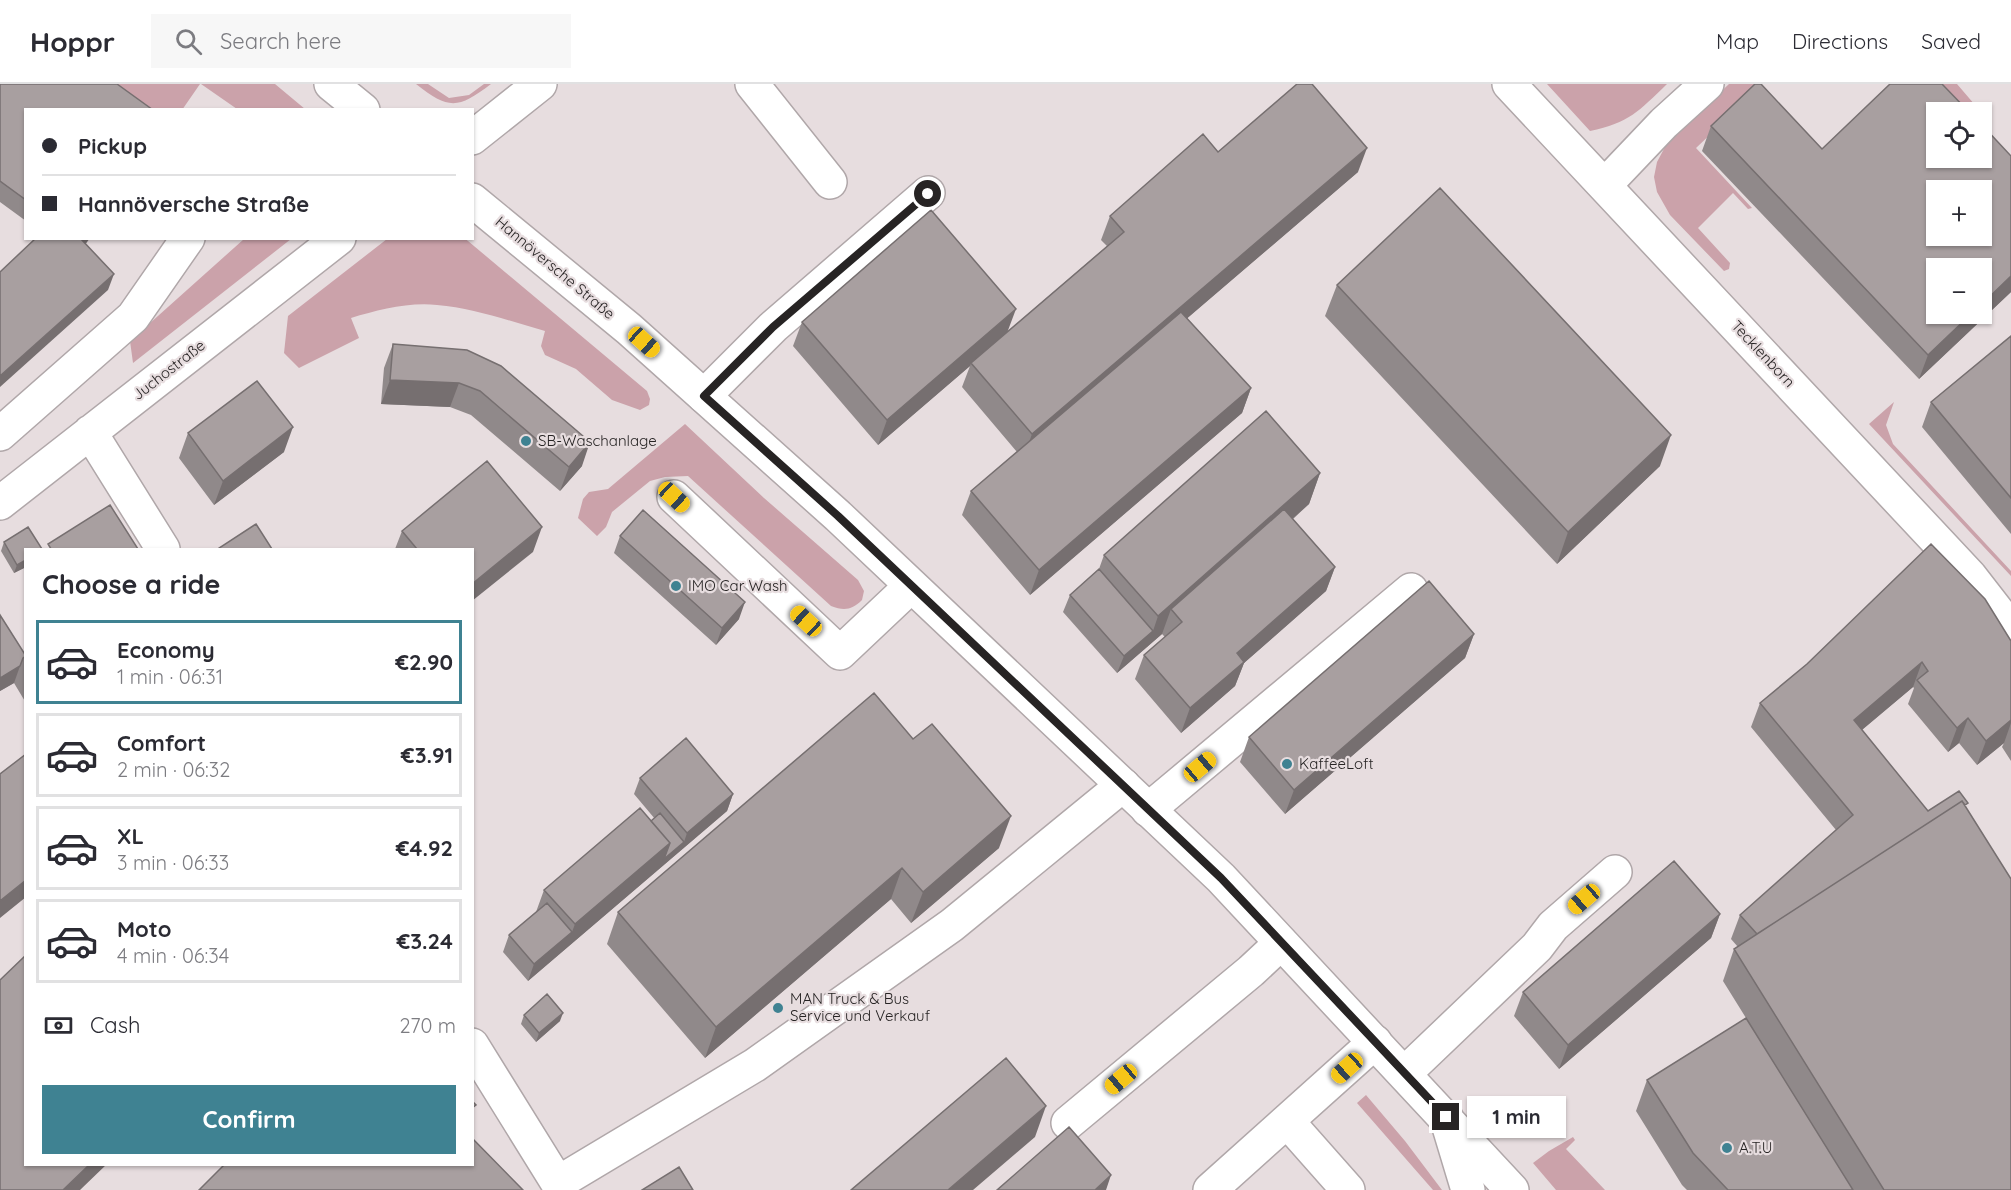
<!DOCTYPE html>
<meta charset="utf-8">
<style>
body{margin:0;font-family:Quicksand,sans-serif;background:#f7f7f7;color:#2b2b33;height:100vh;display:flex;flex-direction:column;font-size:22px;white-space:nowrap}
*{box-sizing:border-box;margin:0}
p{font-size:20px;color:#7c7c81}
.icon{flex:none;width:33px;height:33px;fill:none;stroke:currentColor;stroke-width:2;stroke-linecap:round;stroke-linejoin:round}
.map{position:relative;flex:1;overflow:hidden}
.drawer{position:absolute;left:24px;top:464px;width:450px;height:618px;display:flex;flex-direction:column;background:#fff;border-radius:0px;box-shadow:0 2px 4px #0004}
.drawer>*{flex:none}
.hud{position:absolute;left:24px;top:24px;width:450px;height:132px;border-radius:0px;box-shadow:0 2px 4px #0004;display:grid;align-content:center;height:132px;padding:0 18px;background:#fff}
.fabs{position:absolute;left:1926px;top:18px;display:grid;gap:12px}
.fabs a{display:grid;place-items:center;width:66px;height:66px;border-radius:0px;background:#fff;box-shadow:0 2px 4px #0004;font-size:30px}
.end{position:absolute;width:27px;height:27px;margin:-14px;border:8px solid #272424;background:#fff;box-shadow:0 0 0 3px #fff}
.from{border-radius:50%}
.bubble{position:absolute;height:42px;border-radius:0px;background:#fff;box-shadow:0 2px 4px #0004;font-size:20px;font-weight:700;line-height:42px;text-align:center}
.car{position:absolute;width:18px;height:36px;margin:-18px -9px;border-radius:8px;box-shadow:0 0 4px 2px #0007;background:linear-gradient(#f5c518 24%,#345 0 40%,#f5c518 0 76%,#345 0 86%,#f5c518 0)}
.hud b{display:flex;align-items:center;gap:21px;height:57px;font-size:22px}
.hud b+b{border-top:2px solid #e1e1e2}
.hud i{width:15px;height:15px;background:#2b2b33}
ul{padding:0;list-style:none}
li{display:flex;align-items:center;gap:18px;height:84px;margin:0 12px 9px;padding:0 6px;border:3px solid #e1e1e2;border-radius:0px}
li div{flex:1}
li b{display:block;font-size:22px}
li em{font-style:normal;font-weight:700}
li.current{border-color:#3f8292}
li>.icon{width:54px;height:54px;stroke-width:1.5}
h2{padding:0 18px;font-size:27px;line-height:72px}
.pay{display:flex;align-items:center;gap:15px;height:66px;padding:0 18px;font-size:22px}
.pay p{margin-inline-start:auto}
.cta{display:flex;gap:12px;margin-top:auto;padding:12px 18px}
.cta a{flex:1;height:69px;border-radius:0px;background:#3f8292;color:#fff;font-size:24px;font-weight:700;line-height:69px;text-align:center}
header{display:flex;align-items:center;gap:36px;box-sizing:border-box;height:84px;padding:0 30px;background:#fff;border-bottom:2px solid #e1e1e2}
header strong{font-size:28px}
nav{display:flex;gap:33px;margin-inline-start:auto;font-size:21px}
.search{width:420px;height:54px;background:#f7f7f7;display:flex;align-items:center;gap:15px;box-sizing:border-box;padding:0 21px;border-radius:0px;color:#7c7c81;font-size:22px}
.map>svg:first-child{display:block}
</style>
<header>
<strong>Hoppr</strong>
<div class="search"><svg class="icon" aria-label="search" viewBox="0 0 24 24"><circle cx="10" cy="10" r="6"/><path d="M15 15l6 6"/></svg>Search here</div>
<nav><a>Map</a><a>Directions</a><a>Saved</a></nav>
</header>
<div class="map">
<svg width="2011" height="1106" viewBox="0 0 2011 1106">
<rect width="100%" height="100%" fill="#e7dddf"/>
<path fill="#cba2aa" d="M88,0H200L182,26L124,25Z
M201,0H275L305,25H237Z
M416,0H428L449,14L469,11L484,0H491C458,25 449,26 416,0Z
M1547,0H1667C1639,27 1629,39 1590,47Z
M1729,0H1756L1759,4L1696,64L1752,124L1748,125L1733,109L1698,144L1730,179L1729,185L1724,187L1670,131L1657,108L1654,93L1657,78L1665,63L1675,51Z
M1910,0H1957L1981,28H1937Z
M244,155H291L133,279L130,257Z
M387,155L464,154L468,157L647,307L650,315L649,321L640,326L612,316L576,285L545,271L541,262L545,247C509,237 474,224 437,221C408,218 378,226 351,234L359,254L299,284L284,269L288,232Z
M1894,318L1886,341L1893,360L2011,487V492L1869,340Z
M685,340L764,414L858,496L864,507L862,516C852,526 844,527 831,522L688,392L665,393L650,397L612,428L606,443L597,452L578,434L583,415L589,408L608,405Z
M1366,1011L1405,1057L1442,1106H1433L1357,1019Z
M1573,1053L1575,1056L1566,1065L1605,1106H1556L1533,1079L1549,1067Z"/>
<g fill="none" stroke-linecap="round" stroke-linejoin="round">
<g stroke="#b0a7a9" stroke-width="36">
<path id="minor" d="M752,0L830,98
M1509,0L1970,492L2011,545
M472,54L540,0
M1605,101L1664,39L1707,0
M704,312L773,243L928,109
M90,348L163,465
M0,350L133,233L188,154
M674,413L840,569L911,502
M0,419L339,154
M1148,726L1411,506
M472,961L562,1106
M1405,989L1537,863L1553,842L1615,788
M1287,1037L1348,1106
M1068,1039L1251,887L1281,859
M558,1099L755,981L952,841L1123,701
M1210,1106L1375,958"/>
</g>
<g stroke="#b0a7a9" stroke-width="36">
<path id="major" d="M331,0L363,26
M472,116L629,245L838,432L1221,794L1512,1106"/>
</g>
<g stroke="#b0a7a9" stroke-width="36">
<path id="highway" d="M1446,1033L1468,1106"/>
</g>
<use href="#minor" stroke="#fff" stroke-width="33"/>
<use href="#major" stroke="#fff" stroke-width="33"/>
<use href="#highway" stroke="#fff" stroke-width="33"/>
</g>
<path fill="#90898a" d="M0,0L26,26V137L0,118Z
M1711,42L1822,65L2011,72V208L1919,295L1702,67Z
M1218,68L1358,88L1187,234L1251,304L1242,329L1030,511L962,431L971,407L1017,368L962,303L970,282L878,361L793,262L802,238L1008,247L1107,162L1101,156L1110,132Z
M1337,201L1660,382L1557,480L1325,232Z
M2011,252V450L1922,343L1931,318Z
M393,260L467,266L582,382L560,407L471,331L450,323L381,320L384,284Z
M188,349L284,368L214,421L179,374Z
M1320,389L1309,420L1293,435L1335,483L1326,507L1244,579L1235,602L1181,649L1135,595L1144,571L1165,553L1162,550L1117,589L1063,528L1070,511L1099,485L1104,471Z
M402,447L533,468L472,465H395Z
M620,452L739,535L716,561L614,469Z
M4,458L26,465V483L14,489L1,467Z
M0,531L26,572V619L14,599L0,607Z
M1474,550L1465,574L1285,730L1240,678L1249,653Z
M2011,557V677L2002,663L2004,659L1977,681L1959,659L1948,668L1908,620L1914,604L1913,603L1862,646L1928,727L1966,723L2011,1106H1687L1682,1101L1636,1027L1647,996L1746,934L1723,897L1734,865L1738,863L1731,855L1740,831L1836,746L1751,643L1760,619L1807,580Z
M913,655L999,764L911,839L891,815L705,974L607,860L618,828Z
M640,694L733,710L727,727L528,897L503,868L509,851L536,828L544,806L655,735L634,710Z
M1720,830L1711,854L1559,985L1514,932L1523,908Z
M524,931L560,937L536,958L521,940Z"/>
<path fill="#766f70" d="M1367,64L1358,88L1023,375L1032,350Z
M83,154H90L76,173L82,156Z
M114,190L108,206L0,303V292Z
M2011,192V208L1919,295L1928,271L1971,230H1982V220Z
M1016,225L1007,249L971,279L970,282L878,361L887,336Z
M390,296L459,299L450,323L381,320Z
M1251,304L1242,329L1030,511L1039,486Z
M293,343L284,368L214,421L223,397Z
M1671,351L1660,382L1557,480L1568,448Z
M590,358L582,382L560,407L569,383Z
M1320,389L1309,420L1179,535L1171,525L1162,550L1117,589L1124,572L1153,547L1158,532Z
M542,443L533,468L472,517V500Z
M26,476V483L14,489L17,481Z
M1335,483L1326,507L1244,579L1235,602L1181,649L1190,624L1237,569Z
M745,518L739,535L716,561L722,544Z
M1474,550L1465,574L1285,730L1294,706Z
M1922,578L1913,603L1845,660L1854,636Z
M20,582L14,599L0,607V594Z
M1968,634L1959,659L1948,668L1957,644Z
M2011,636V639L2004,659L1977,681L1986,657Z
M733,710L727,727L528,897L534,880L572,848L575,840L670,759L684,758L687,749Z
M1011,732L999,764L911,839L923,808Z
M902,784L891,815L705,974L716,943Z
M26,796V813L0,834V817Z
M1720,830L1711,854L1559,985L1568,961Z
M563,929L560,937L536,958L539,949Z
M1046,1022L1035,1053L973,1106H948Z
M90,1080H107L80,1106H63Z
M1111,1091L1106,1106H1095Z"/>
<path fill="#a89fa0" stroke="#766f70" stroke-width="1.5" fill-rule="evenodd" d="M0,0H117L153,26H26V116L0,97Z
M1297,0H1312L1367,64L1032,350L971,279L1124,148L1110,132L1203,50L1218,68Z
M1755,0H1761L1822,65L1890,0H1942L1969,28H1936V74H1982V41L2011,72V192L1982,220V184H1936V230H1971L1928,271L1711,42ZM1936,106H1982V152H1936Z
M1440,104L1671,351L1568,448L1337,201Z
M931,126L1016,225L887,336L802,238Z
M36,154H83L82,156L114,190L0,292V188Z
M1181,228L1251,304L1039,486L971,407Z
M2011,252V414L1931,318Z
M393,260L467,266L501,282L590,358L569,383L480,307L459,299L390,296Z
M257,297L293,343L223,397L188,349Z
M1266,327L1320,389L1158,532L1104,471Z
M487,377L542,443L472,500V465H417L402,447Z
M110,421L138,465H51L48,460Z
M1284,425L1335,483L1237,569L1244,578L1190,624L1144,571L1182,538L1171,525Z
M643,426L745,518L722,544L620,452Z
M256,440L272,465H220L219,464Z
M28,443L42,465H26V476L17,481L4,458Z
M1931,460L1985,515L2011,557V636L1986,657L1968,634L1957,644L1917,596L1928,587L1922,578L1854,636L1928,727L1959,707L1968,719L1965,721L1962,717L1757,850L1740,831L1853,731L1760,619L1807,580Z
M1099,485L1153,547L1124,572L1070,511Z
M1429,497L1474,550L1294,706L1249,653Z
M0,531L26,572L23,574L20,582L0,594Z
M874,609L913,655L932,640L1011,732L923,808L902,784L716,943L618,828Z
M686,654L733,710L687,749L640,694Z
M26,670V796L0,817V690Z
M1962,717L2011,795V1106H1884L1734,865Z
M640,724L670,759L575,840L544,806Z
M660,729L684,758L664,775L670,759L651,737Z
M1674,777L1720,830L1568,961L1523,908Z
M547,819L572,848L534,880L509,851Z
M26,871V1080H90L63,1106H0V896Z
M547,910L563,929L539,949L524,931Z
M1746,934L1853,1106H1728L1693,1069L1647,996Z
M1006,974L1046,1022L948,1106H851Z
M472,1017L476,1021L472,1024Z
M1069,1043L1111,1091L1095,1106H997Z
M472,1054L523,1106H199L225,1080H472Z
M679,1083L693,1106H642Z"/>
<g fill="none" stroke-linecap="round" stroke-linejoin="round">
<path stroke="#272424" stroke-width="8" d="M928,110L773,243L704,312L838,432L1221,794L1446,1033"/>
</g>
<g fill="#3f8292" stroke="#e7dddf" stroke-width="2">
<circle cx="526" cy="357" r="6"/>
<circle cx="676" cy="502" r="6"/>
<circle cx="1287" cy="680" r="6"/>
<circle cx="778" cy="924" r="6"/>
<circle cx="1727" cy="1064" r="6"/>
</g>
<g text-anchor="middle" stroke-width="4.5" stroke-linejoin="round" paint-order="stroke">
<g font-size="15" fill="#272424" stroke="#e7dddf">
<text transform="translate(555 184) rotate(40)" y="5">Hannöversche Straße</text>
<text transform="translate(1763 270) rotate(47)" y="5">Tecklenborn</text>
<text transform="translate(169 286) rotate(-38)" y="5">Juchostraße</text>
</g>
<g font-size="15" fill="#272424" stroke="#e7dddf" text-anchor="start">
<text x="538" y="362">SB-Waschanlage</text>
<text x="688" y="507">IMO Car Wash</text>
<text x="1299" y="685">KaffeeLoft</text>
<text x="790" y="920">MAN Truck &amp; Bus<tspan x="790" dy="17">Service und Verkauf</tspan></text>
<text x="1739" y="1069">A.T.U</text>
</g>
</g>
</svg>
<div class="fabs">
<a><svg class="icon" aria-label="locate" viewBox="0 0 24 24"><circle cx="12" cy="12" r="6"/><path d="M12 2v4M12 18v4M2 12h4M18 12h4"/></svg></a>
<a>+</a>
<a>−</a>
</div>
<i class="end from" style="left:928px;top:110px"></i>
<i class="end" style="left:1446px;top:1033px"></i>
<div class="bubble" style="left:1467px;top:1012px;width:99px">1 min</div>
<i class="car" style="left:644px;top:258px;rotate:132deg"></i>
<i class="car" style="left:674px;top:413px;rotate:133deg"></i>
<i class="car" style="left:806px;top:537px;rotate:313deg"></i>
<i class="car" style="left:1200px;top:683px;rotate:50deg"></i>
<i class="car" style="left:1584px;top:815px;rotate:229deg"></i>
<i class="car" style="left:1347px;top:984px;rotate:228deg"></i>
<i class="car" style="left:1121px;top:995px;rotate:230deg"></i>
<div class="hud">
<b><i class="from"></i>Pickup</b>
<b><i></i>Hannöversche Straße</b>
</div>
<section class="drawer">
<h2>Choose a ride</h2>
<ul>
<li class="current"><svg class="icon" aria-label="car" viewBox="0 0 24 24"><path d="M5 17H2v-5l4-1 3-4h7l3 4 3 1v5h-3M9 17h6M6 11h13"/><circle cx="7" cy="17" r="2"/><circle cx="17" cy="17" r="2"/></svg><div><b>Economy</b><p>1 min · 06:31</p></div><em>€2.90</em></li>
<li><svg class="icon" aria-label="car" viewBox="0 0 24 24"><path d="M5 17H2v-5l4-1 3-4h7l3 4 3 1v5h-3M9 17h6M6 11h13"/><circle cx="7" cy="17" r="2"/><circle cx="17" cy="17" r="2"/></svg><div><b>Comfort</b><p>2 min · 06:32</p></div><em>€3.91</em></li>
<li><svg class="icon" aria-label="car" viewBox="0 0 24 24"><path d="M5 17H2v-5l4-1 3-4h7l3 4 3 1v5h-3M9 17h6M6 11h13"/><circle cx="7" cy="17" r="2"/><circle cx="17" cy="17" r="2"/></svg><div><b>XL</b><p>3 min · 06:33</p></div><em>€4.92</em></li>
<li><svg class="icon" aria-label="car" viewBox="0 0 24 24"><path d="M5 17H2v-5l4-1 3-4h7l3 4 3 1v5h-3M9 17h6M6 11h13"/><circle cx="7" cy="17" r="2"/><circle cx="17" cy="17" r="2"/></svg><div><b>Moto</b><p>4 min · 06:34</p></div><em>€3.24</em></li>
</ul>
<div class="pay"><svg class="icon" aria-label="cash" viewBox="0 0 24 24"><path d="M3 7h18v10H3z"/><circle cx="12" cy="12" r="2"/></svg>Cash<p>270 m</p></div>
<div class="cta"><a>Confirm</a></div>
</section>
</div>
